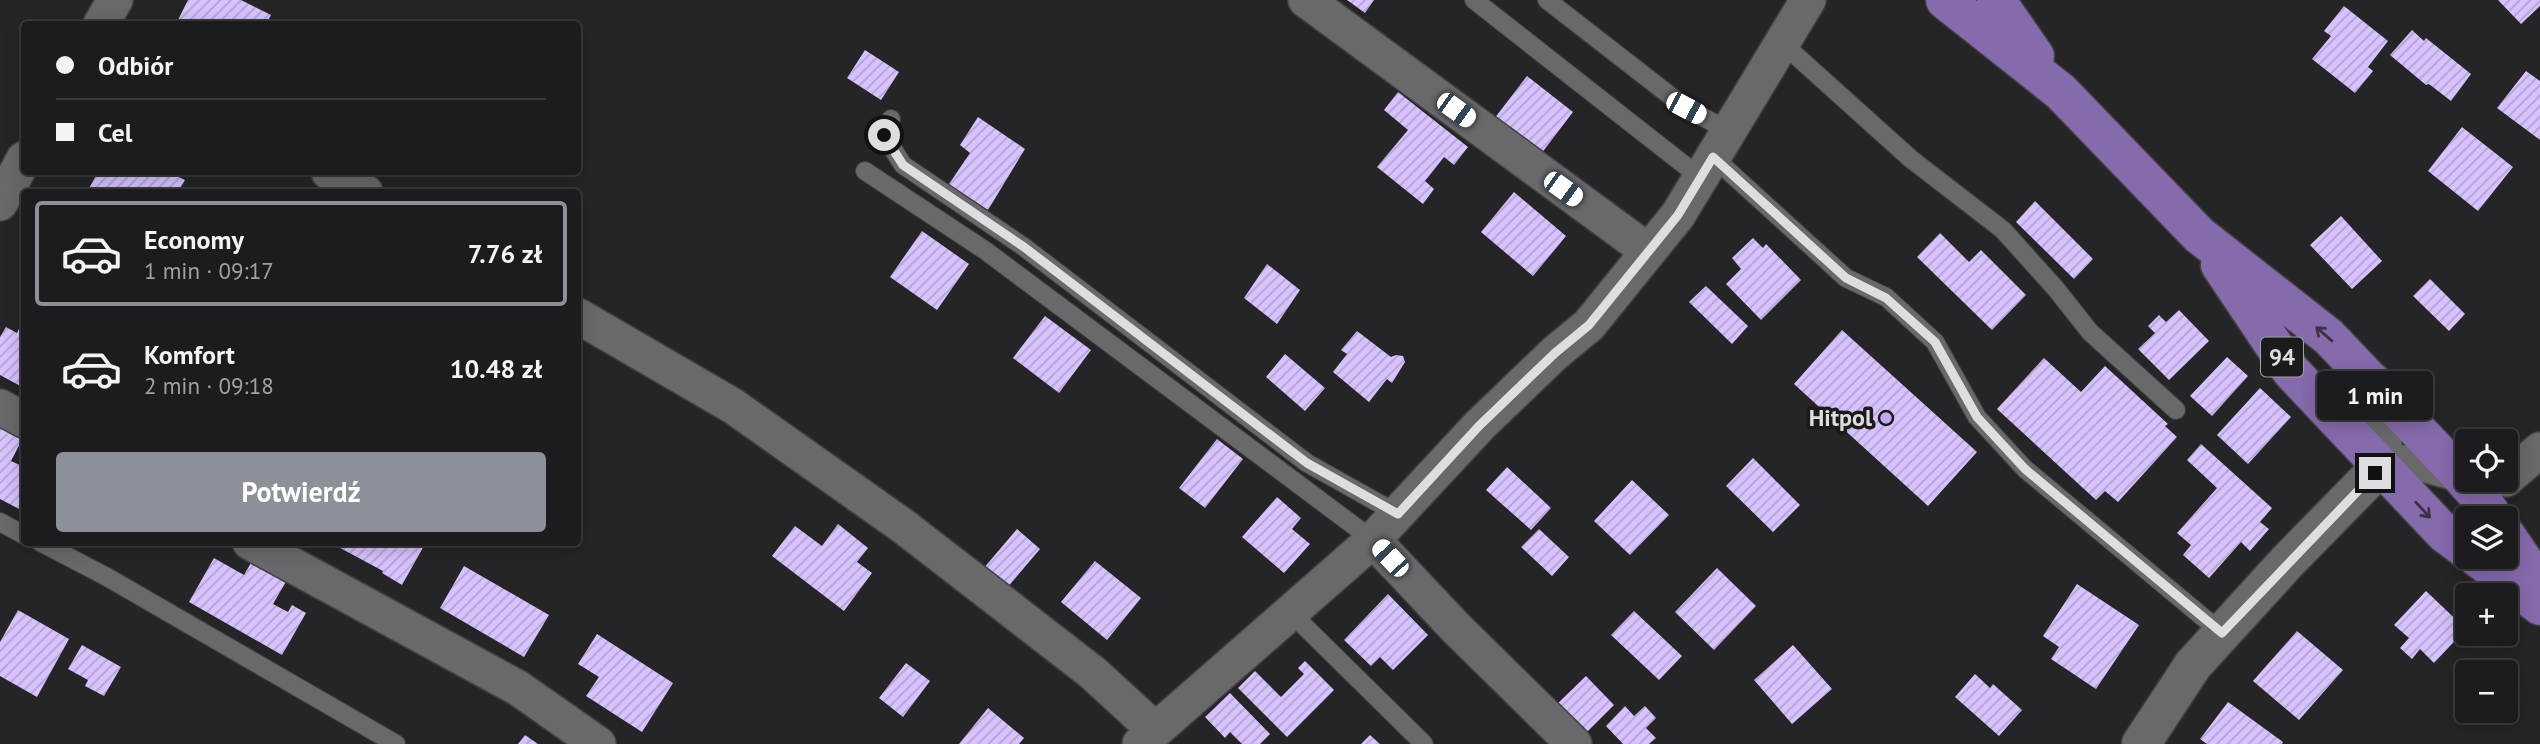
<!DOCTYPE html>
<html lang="pl">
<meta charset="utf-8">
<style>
body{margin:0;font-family:"PT Sans",sans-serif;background:#29282a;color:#f1f3f6;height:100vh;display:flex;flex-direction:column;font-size:26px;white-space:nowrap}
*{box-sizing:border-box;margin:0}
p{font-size:23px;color:#a0a1a4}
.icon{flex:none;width:38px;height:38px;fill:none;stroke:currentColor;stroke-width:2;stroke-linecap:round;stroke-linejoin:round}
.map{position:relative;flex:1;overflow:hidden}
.sheet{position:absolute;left:21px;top:189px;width:560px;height:357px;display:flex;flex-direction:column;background:#1c1b1d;border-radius:7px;box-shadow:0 4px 18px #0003,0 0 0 2px #3a393b}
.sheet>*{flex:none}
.guide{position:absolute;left:21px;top:21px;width:560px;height:154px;border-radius:7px;box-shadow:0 4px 18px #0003,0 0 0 2px #3a393b;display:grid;align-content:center;height:154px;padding:0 35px;background:#1c1b1d}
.tools{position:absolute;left:2455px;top:429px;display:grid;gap:14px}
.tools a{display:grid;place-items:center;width:63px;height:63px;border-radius:7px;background:#1c1b1d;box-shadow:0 4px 18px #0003,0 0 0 2px #3a393b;font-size:35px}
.end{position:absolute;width:32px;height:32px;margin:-16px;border:9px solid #dedddf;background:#111;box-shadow:0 0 0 4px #111}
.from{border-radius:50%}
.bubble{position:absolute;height:49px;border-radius:7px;background:#1c1b1d;box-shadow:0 4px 18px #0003,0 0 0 2px #3a393b;font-size:23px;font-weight:800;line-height:49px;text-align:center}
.car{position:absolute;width:21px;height:42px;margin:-21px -10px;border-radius:9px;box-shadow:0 0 5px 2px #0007;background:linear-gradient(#fff 24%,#345 0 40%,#fff 0 76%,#345 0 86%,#fff 0)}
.guide b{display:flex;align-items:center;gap:24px;height:66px;font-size:26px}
.guide b+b{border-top:2px solid #3a393b}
.guide i{width:18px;height:18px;background:#f1f3f6}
ul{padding:12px 0 0;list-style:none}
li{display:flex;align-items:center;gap:21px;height:105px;margin:0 14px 10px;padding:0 21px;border:4px solid transparent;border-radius:7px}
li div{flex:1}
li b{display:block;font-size:26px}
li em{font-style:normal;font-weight:800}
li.current{border-color:#8c9099}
li>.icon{width:63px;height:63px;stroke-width:1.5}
.primary-button{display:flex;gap:14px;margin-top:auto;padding:14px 35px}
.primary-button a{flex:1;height:80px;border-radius:7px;background:#8c9099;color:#fff;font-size:28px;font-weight:800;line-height:80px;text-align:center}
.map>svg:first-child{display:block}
</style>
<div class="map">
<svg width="2540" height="744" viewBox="0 0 2540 744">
<defs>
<pattern id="building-hatch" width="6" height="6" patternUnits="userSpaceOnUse" patternTransform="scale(1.75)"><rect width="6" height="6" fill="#d7c2fe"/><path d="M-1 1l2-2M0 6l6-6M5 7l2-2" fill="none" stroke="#b2a2cf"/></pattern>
</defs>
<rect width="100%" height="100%" fill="#252427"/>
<path fill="url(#building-hatch)" d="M188,0H241L271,15L266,24H176Z
M1347,0H1374L1365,13Z
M2498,0H2540V6L2521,24Z
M2344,6L2388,41L2368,67L2373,71L2355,93L2312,59L2331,36L2324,31Z
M2412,30L2424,41L2426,38L2471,74L2451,101L2429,84L2426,85L2390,55Z
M865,50L899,72L881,100L847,78Z
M2526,71L2540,81V140L2497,108Z
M1527,76L1573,112L1541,154L1494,119Z
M1398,92L1468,147L1454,165L1444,157L1425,181L1434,189L1423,204L1377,167L1408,130L1384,110Z
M978,117L1025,149L988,210L949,184L970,153L960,145Z
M2462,127L2513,167L2478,211L2428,171Z
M98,172H134L138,173L139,172H168L185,180L178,192H87Z
M1514,192L1566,236L1533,276L1481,232Z
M2035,201L2093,259L2074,279L2016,222Z
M2341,216L2382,261L2352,289L2310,245Z
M922,231L969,264L937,310L890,277Z
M1940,233L1969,262L1981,250L2026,295L1992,330L1917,257Z
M1753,238L1763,248L1766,244L1801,280L1761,320L1726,284L1741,269L1732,258Z
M1267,264L1300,290L1277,324L1244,298Z
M2430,279L2465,314L2449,331L2413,296Z
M1706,286L1748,326L1732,344L1689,302Z
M2179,310L2209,341L2169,380L2138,349L2155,333L2148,326L2159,315L2166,322Z
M1045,316L1091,350L1059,393L1013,358Z
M24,318V388L0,375V337L6,327L17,333Z
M1842,330L1977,452L1928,506L1794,384Z
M1357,331L1391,357L1396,355L1403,356L1405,362L1392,383L1387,379L1369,402L1333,372L1347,354L1341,350Z
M1285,354L1325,388L1305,411L1266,377Z
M2227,357L2248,376L2212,416L2190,396Z
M2044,358L2081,392L2105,366L2168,424L2165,426L2177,437L2118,502L2105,491L2096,500L1997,409Z
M2260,388L2291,417L2248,464L2217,435Z
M0,424L24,436L11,461L24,467V505L21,510L0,499Z
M1217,439L1243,459L1205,508L1179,488Z
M2201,444L2272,508L2260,522L2269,529L2250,551L2241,542L2209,578L2183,555L2191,545L2177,533L2217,488L2187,460Z
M1753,458L1800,505L1773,532L1726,486Z
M1507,467L1551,508L1531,530L1486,490Z
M1632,480L1669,515L1630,555L1594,521Z
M1277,497L1301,518L1292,529L1310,544L1284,573L1242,537Z
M838,524L868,548L857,562L872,573L844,611L772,556L795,526L822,546Z
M1017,529L1040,549L1006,589L983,569Z
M1539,529L1569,557L1552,576L1521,547Z
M329,542H423L425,544L402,585L382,573L383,571Z
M214,558L244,575L252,561L287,580L273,604L288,612L292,605L306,613L282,655L189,602Z
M1095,561L1141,598L1107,640L1061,602Z
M464,566L549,615L524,657L440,608Z
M1717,568L1756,606L1714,650L1675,612Z
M2077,584L2139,625L2096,689L2051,659L2059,647L2043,636Z
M2426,591L2466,629L2434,663L2420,649L2412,659L2400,648L2409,638L2394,625Z
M1388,594L1428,635L1393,670L1380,657L1371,666L1344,640Z
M18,610L69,639L37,697L0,676V642Z
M1634,611L1682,656L1659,680L1611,635Z
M2297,631L2343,670L2299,720L2253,681Z
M597,634L673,683L642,732L586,696L599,677L578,664Z
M82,645L121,667L104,696L85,686L88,680L68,669Z
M1793,645L1832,689L1792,724L1754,680Z
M1305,661L1334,690L1287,737L1238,688L1255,671L1281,697L1304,674L1298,668Z
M906,663L930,681L903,717L879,698Z
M1975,674L1990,688L1993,684L2022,710L1999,736L1955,697Z
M1586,676L1614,705L1583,736L1554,707Z
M1230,693L1270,734L1260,744H1242L1230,732L1225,738L1205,717Z
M2228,702L2283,742L2282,744H2207L2200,739Z
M1625,706L1634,716L1645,706L1656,718L1646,728L1656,738L1649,744H1623L1606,726Z
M988,708L1024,738L1019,744H959Z
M525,735L538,744H518Z
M1370,735L1380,744H1361Z"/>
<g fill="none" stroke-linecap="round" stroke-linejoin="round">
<g stroke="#403f42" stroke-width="20">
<path id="service" d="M1474,0L1701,178
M1547,0L1686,108L1729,131
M1782,43L1911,159L2003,230L2056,289L2090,332L2176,410
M891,119L884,135L903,165L1024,247L1307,463L1398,514
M1713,157L1846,278L1886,297L1935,342L1977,417L2025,469L2222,633
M865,171L986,251L1373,540
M0,522L24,535
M40,542L107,577L396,744
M1290,612L1424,744"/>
</g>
<g stroke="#403f42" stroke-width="38">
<path id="minor" d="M1306,0L1648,251
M101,24L115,0
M329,172L365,192
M0,203L24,159
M578,316L733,406L903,526L1093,673L1155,730
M0,407L24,420
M2506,479L2540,450
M1373,540L1456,628L1574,744
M250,542L518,688L598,744
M1140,744L1373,540L1479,426L1555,353L1589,325L1678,215L1808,0"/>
</g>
<g stroke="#403f42" stroke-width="41">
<path id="tertiary" d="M2381,466L2425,463L2457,472
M2141,744L2193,665L2286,563L2381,466L2384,420L2373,382"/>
</g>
<g stroke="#403f42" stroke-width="41">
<path id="primary" d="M1945,0L2061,92L2199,235L2329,337L2457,472L2481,499L2494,518
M1996,0L2035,56
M2220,265L2291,371L2444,533L2468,551
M2506,535L2540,585
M2475,556L2540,606"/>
</g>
<use href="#service" stroke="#69686b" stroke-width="18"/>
<use href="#minor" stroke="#69686b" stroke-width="35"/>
<use href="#tertiary" stroke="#69686b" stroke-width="38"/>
<use href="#primary" stroke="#856aac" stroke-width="38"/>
</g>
<defs><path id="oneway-shaft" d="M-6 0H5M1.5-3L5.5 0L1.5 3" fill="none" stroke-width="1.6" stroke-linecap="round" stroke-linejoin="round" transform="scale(1.75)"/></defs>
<g stroke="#3b3248">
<use href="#oneway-shaft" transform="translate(2324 334) rotate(-139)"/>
<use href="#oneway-shaft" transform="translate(2423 510) rotate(47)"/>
</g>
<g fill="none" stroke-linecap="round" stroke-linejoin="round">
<path stroke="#dedddf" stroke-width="9" d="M884,135L903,165L1024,247L1307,463L1398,514L1479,426L1555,353L1589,325L1678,215L1713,157L1846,278L1886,298L1935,342L1977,417L2025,469L2222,633L2375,473"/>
</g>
<circle fill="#c3a7f2" stroke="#1b1a1d" stroke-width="2.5" cx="1886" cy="418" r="7"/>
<g text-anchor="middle" stroke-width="7" stroke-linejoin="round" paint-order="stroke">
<rect fill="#1b1a1d" stroke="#a4a2a5" stroke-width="2" x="2261" y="337.5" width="42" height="39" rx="5"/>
<g font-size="23" font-weight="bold" fill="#dedddf">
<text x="2282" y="365">94</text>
</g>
<g font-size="24" font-weight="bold" fill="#dedddf" stroke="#1b1a1d" text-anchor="end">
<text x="1872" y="426">Hitpol</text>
</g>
</g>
</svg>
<div class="tools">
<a><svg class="icon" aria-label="locate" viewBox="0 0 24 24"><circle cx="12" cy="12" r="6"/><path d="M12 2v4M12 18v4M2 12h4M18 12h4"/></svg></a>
<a><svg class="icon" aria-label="layers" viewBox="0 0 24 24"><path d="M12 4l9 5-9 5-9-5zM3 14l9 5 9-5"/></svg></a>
<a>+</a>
<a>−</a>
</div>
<i class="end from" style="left:884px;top:135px"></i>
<i class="end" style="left:2375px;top:473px"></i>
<div class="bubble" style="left:2317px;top:371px;width:116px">1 min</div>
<i class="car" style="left:1686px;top:108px;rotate:118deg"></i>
<i class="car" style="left:1456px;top:110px;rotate:126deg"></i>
<i class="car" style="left:1563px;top:189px;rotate:126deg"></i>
<i class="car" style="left:1390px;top:558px;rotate:317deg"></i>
<div class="guide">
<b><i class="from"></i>Odbiór</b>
<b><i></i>Cel</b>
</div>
<section class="sheet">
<ul>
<li class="current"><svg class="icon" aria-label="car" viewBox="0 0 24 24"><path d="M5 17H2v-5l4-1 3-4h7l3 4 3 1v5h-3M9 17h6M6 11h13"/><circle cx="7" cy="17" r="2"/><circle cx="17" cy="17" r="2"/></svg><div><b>Economy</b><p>1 min · 09:17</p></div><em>7.76 zł</em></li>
<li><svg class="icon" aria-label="car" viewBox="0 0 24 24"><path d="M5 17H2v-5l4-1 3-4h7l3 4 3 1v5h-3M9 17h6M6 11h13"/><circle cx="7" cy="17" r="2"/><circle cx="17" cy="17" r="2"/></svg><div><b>Komfort</b><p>2 min · 09:18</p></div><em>10.48 zł</em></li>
</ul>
<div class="primary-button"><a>Potwierdź</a></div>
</section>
</div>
